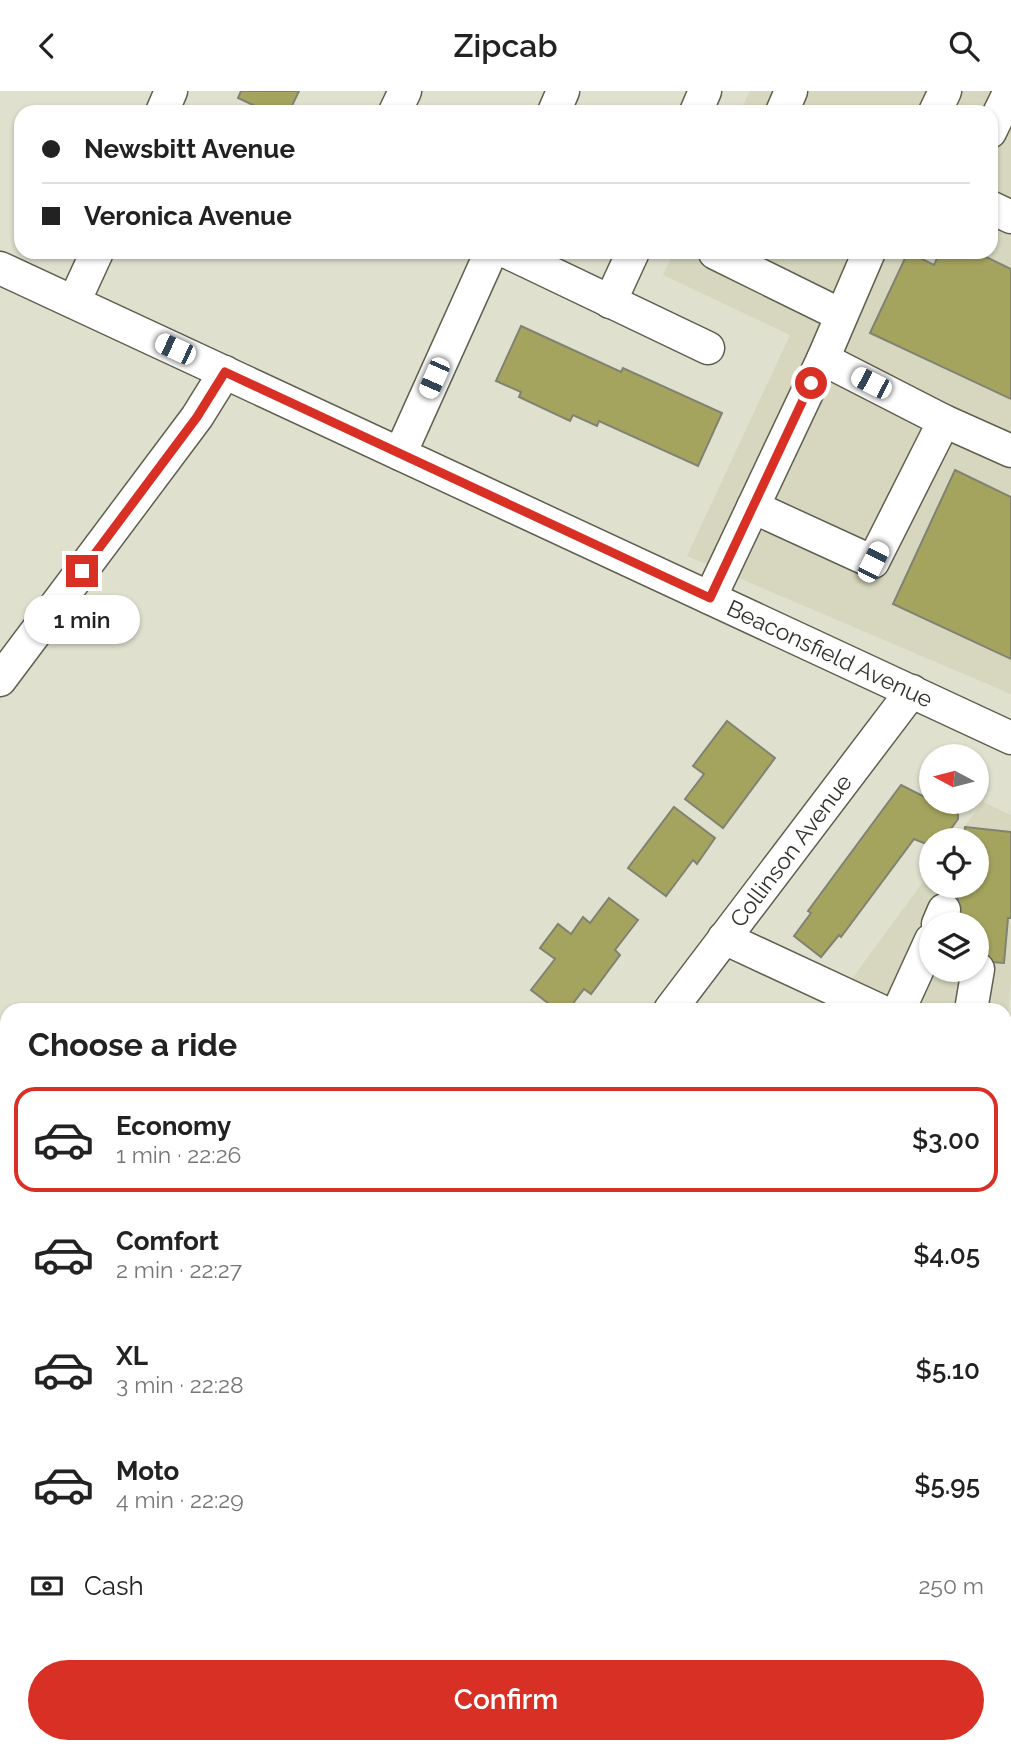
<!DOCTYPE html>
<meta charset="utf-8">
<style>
body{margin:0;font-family:Raleway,sans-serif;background:#f6f6f6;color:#222;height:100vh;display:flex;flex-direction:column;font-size:26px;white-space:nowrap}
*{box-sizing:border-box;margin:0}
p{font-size:23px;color:#767676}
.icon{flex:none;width:38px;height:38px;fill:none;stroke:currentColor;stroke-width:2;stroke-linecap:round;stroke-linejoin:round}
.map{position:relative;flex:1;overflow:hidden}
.details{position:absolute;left:0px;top:912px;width:1012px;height:751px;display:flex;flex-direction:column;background:#fff;border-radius:21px 21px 0 0;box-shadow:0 2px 5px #0004}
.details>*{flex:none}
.guide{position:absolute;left:14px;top:14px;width:984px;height:154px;border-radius:21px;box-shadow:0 2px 5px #0004;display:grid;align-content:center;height:154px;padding:0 28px;background:#fff}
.needle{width:46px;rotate:277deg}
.tools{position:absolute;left:919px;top:653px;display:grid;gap:14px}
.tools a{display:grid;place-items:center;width:70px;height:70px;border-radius:50%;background:#fff;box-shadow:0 2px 5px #0004;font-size:35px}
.end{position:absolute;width:32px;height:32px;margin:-16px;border:9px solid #d93025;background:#fff;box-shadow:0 0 0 4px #fff}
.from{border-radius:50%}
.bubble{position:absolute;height:49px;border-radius:24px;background:#fff;box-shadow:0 2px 5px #0004;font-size:23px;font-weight:600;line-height:49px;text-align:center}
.car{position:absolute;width:21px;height:42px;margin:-21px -10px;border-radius:9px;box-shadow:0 0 5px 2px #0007;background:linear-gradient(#fff 24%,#345 0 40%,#fff 0 76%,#345 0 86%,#fff 0)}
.guide b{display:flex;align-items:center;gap:24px;height:66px;font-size:26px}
.guide b+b{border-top:2px solid #e0e0e0}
.guide i{width:18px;height:18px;background:#222}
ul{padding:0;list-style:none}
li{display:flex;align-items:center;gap:21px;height:105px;margin:0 14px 10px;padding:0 14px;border:4px solid transparent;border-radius:21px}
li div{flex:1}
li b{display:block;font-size:26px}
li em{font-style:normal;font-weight:600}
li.active{border-color:#d93025}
li>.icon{width:63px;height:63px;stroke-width:1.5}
h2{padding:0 28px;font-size:32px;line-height:84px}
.pay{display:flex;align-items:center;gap:18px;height:77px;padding:0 28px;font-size:26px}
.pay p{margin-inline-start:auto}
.primary-button{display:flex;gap:14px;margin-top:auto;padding:14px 28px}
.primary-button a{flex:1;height:80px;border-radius:42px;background:#d93025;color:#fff;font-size:28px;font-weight:600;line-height:80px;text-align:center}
header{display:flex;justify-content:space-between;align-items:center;height:91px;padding:0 28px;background:#fff;font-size:32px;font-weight:600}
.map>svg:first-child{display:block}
</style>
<header><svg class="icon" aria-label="back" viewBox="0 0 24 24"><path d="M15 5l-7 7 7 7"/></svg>Zipcab<svg class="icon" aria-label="search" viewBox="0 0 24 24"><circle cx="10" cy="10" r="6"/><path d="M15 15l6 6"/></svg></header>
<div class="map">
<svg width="1011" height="1662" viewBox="0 0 1011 1662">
<rect width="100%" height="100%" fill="#dfe0ce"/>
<path fill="#d6d7be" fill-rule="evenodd" d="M750,0H1011V603L687,465L790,244L663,184L674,161H990V21H740Z
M983,711L1011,724V890L1005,958L1004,919H851L835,911L931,780V794H976V749H954ZM931,833H976V878H931Z
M789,1656H938L937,1662H789Z"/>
<path fill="#a4a45f" stroke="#818272" stroke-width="2" d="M241,0H299L289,21H268L238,7Z
M908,161L934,174L940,161H976L1011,178V308L870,242Z
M521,235L621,281L623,277L722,322L698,375L599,330L597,335L573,324L570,330L519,306L521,301L496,290Z
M955,379L1011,406V568L893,513Z
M727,630L775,667L723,737L685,708L704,683L693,675Z
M901,694L931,709V710H935L958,722V728L943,749H931V755L914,748L841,846L839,844L821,866L794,845L811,822L808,820Z
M674,716L715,747L697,773L693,769L666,805L628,777Z
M965,736L1011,741V827H1008L1004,872L976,870V833H956L959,794H976V749H964Z
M609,807L638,829L615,859L620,864L591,903L584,898L568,919H557L531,899L555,868L540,857L558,833L571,843L583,826L590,832Z"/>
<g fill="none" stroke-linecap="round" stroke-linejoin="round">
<g stroke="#5f5f50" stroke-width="35">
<g id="minor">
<path d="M162,21L171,0"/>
<path d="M395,21L405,0"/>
<path d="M554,21L563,0"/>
<path d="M696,21L705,0"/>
<path d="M782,21L791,0"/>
<path d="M935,21L945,0"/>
<path d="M990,41L1010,0"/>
<path d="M990,116L1011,126"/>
<path d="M507,161L708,257"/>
<path d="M716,161L715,162L841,224"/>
<path id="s1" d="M0,177L1011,647"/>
<path d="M74,211L97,161"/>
<path d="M610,211L633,161"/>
<path d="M944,330L1011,360"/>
<path d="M400,363L491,161"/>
<path d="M753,416L873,471L944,330L823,268"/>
<path d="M710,507L823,268L869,161"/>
<path d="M0,589L197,326L225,281"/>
<path d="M938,833L944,819"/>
<path d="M724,847L879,919"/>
<path id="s2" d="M670,919L912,600"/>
<path d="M899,919L931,849"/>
<path d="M971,919L978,878"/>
<path d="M1004,976L1011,979"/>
<path d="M1004,1099L1011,1097"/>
<path d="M1004,1548L1011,1549"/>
<path d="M577,1656L580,1662"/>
<path d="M993,1656L1011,1657"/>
<path d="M109,1662L114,1656"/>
</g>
</g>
<use href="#minor" stroke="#fff" stroke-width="32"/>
</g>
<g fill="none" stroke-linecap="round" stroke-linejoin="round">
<path stroke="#d93025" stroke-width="9" d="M82,480L197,326L225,281L710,507L811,292"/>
</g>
<g text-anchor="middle" stroke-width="7" stroke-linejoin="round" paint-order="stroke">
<g font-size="23" fill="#34342e" stroke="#dfe0ce">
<text dy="8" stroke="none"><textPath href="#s1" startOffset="915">Beaconsfield Avenue</textPath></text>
<text dy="8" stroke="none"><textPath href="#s2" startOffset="200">Collinson Avenue</textPath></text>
</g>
</g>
</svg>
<div class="tools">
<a><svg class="needle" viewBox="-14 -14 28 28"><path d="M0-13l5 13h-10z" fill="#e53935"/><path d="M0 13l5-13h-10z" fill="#767676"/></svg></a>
<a><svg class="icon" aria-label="locate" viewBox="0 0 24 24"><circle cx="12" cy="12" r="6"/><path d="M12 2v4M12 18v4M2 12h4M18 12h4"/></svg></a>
<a><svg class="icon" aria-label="layers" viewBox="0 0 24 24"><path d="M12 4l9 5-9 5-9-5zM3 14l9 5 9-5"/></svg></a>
</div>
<i class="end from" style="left:811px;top:292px"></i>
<i class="end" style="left:82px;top:480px"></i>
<div class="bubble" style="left:24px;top:504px;width:116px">1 min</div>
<i class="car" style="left:175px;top:258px;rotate:295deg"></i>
<i class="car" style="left:434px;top:287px;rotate:204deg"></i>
<i class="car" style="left:871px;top:292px;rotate:297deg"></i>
<i class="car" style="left:873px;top:471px;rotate:27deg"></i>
<div class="guide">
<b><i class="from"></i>Newsbitt Avenue</b>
<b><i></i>Veronica Avenue</b>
</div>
<section class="details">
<h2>Choose a ride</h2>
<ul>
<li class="active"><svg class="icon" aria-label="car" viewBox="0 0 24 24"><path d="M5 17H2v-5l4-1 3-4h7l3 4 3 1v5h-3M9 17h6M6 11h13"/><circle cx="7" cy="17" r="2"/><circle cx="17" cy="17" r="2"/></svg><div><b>Economy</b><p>1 min · 22:26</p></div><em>$3.00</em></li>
<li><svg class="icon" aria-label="car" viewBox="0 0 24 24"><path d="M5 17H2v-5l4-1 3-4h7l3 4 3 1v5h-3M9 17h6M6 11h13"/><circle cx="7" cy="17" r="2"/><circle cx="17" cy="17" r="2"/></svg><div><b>Comfort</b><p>2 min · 22:27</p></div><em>$4.05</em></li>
<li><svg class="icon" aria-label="car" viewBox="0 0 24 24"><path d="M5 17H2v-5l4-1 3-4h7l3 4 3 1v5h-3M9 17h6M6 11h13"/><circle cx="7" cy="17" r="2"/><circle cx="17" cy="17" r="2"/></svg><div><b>XL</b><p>3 min · 22:28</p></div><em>$5.10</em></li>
<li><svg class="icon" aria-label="car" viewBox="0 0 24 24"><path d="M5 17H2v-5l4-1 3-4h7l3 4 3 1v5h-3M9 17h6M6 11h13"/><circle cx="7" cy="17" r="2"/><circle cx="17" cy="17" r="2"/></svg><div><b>Moto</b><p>4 min · 22:29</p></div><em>$5.95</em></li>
</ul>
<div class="pay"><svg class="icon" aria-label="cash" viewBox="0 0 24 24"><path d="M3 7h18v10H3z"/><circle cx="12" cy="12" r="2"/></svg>Cash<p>250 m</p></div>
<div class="primary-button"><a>Confirm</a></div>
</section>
</div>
